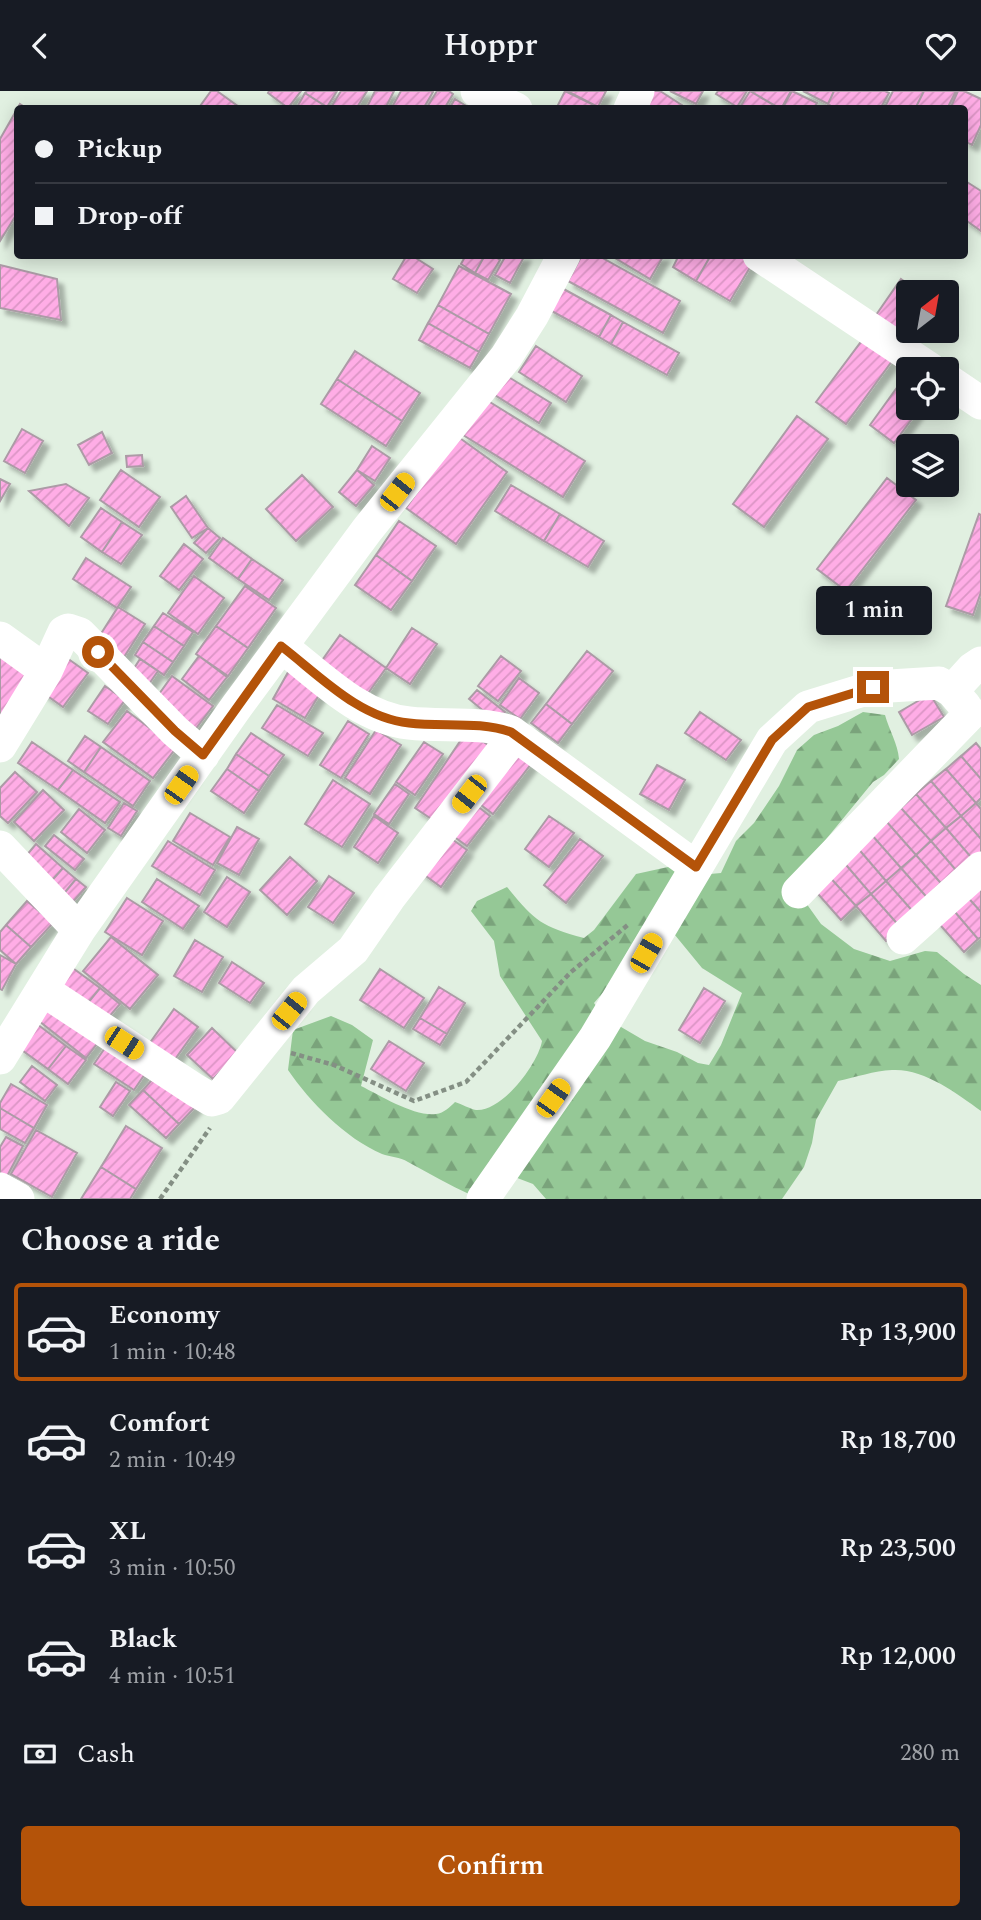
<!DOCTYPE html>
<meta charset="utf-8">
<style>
body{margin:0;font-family:Spectral,serif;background:#242831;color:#f1f3f6;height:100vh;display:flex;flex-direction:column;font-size:26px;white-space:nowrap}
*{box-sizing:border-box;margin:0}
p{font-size:23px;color:#9ea1a6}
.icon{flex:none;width:38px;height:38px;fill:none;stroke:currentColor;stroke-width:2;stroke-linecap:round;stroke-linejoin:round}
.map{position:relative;height:1108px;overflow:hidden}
.side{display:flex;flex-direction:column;background:#171b24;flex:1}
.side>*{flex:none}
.guide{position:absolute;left:14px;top:14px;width:954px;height:154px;border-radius:7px;box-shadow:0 4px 18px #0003;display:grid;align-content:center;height:154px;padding:0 21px;background:#171b24}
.needle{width:46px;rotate:31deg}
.fabs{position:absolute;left:896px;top:189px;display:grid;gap:14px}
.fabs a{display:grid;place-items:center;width:63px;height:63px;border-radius:7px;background:#171b24;box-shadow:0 4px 18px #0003;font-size:35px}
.end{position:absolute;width:32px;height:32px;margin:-16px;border:9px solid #b45309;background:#fff;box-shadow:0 0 0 4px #fff}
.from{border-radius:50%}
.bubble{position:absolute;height:49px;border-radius:7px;background:#171b24;box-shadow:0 4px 18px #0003;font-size:23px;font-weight:600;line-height:49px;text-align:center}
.car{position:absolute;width:21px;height:42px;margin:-21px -10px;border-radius:9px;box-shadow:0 0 5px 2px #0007;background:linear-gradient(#f5c518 24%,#345 0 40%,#f5c518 0 76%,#345 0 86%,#f5c518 0)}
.guide b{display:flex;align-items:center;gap:24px;height:66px;font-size:26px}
.guide b+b{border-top:2px solid #363941}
.guide i{width:18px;height:18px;background:#f1f3f6}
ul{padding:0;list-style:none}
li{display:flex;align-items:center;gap:21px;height:98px;margin:0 14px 10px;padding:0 7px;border:4px solid transparent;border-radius:7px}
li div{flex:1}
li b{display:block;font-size:26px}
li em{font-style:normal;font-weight:600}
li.active{border-color:#b45309}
li>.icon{width:63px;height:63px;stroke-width:1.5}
h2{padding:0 21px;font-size:32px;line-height:84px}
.pay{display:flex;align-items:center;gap:18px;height:77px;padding:0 21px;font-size:26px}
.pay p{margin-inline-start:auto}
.primary-button{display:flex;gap:14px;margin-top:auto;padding:14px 21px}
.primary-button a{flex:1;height:80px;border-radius:7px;background:#b45309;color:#fff;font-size:28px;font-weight:600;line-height:80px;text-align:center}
header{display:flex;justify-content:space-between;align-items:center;height:91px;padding:0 21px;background:#171b24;font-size:32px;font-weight:600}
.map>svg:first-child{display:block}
</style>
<header><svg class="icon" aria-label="back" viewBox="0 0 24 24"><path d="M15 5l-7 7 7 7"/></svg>Hoppr<svg class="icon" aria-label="heart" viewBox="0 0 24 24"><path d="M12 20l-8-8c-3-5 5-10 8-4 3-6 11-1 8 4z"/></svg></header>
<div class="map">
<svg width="981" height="1108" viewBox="0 0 981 1108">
<defs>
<pattern id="forest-firs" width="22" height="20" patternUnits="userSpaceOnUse" patternTransform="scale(1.75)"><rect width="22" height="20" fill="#95c896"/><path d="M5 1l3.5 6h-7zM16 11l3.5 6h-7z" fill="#7aa37b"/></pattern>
<pattern id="building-hatch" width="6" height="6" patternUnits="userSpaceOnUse" patternTransform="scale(1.75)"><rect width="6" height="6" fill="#ffade6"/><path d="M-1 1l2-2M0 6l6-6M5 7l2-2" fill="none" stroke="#db95c5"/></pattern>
<filter id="shadow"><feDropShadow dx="6" dy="6" stdDeviation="2" flood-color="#0004"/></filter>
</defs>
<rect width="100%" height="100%" fill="#e1f0e1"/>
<path fill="url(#forest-firs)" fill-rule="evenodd" d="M863,621L885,624C889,639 898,653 899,668L884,684L873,691L791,791L821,833L854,858L890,870L925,860L937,861L964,883L981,894V1020C957,1002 923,977 892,979C874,980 856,986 838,990L816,1029L812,1052L804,1076L782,1108H546L533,1093L512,1085L471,1104C449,1094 429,1082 408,1071C400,1066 390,1066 382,1063C345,1047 310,1011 288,979L293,939L331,925L352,934L373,949L361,995C381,1005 415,1026 436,1023C444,1022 450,1016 455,1011C462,1013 470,1018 476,1019C502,1021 538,973 542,950L500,885L494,850L471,820L477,810L507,796C536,831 541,835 584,847L594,839L636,783L668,776L710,783L721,782L736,750L754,732L779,695L797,659L814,644L838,635ZM670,838L702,877L742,902L721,954L709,974L698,972L677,961L645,950L604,926L594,912L620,882Z"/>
<path fill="url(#building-hatch)" stroke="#ac9ba6" stroke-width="2" filter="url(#shadow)" d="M211,0H217L239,16L198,18Z
M269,0H301L288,17L268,2Z
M307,0H337L327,16L305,2Z
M341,0H367L356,18H330Z
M375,0H394L385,18H366Z
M401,0H431L433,1L423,18H391Z
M437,0H449L453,3L444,18H426Z
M565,0L598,16L597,18H556Z
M567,0H606L598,16Z
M644,0H660L688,18H640Z
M670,0H703L696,13Z
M718,0H747L737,16L716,3Z
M750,0L780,18H739Z
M750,0H791L781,18Z
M792,0L817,12L814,18H782Z
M803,0H834L828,13Z
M834,0H885L889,2L880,18H836L828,13Z
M893,0H924L915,18H884Z
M924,0H956L947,18H915Z
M958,0H964L981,8V34L972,54L964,50V18H950Z
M305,2L327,16L326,18H296Z
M455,8L471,18H449Z
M20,13L28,18H18V121L0,150V48Z
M967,91L981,100V140L964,128V95Z
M407,164H411L433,178L417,202L393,188Z
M466,164H485L475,182L461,173Z
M485,164H493L500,169L488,189L475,182Z
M506,164H525L510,192L495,184Z
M582,164H597L680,210L663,242L568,190Z
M610,164H664L650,188Z
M679,164H711L696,190L673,176Z
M711,164H749L755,168L730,210L696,190Z
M0,174L57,188L61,229L0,217Z
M459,175L511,203L489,243L438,214Z
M901,188L919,201H908V240H915L910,248L876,224Z
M560,196L611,224L599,246L548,218Z
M438,214L489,243L479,261L428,232Z
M611,224L623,231L611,253L599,246Z
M623,231L679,262L667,284L611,253Z
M428,232L479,261L470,277L419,249Z
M866,244L895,266L846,333L816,311Z
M536,255L582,285L566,311L519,281Z
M355,260L420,302L402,330L337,288Z
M502,282L551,312L539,332L490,301Z
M337,288L402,330L386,355L321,313Z
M901,291L908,297V317H920L894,352L870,334Z
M485,308L585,370L563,406L463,344Z
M797,325L828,348L764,436L733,413Z
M22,338L43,350L25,382L4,370Z
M102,341L112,362L89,374L78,354Z
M457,345L507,381L456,453L406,417Z
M372,355L390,367L375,390L357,379Z
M142,364L143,375L127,376L126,365Z
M121,379L160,406L139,436L100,409Z
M357,379L374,394L356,415L339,401Z
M302,384L333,416L296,450L266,418Z
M887,387L916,409L846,500L817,478Z
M0,388L10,393L0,410Z
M66,393L89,407L69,435L29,400Z
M511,394L560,423L544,450L495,420Z
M186,405L208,437L192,447L171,416Z
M101,417L122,431L102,461L81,446Z
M560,423L604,450L588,476L544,450Z
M979,423L981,424V501L973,524L946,515Z
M399,430L436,455L412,490L376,464Z
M122,431L142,444L121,473L102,461Z
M208,437L220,447L206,462L194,452Z
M223,447L252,468L238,488L209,467Z
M184,453L203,468L179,499L160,485Z
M376,464L412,490L391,519L355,494Z
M86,467L131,496L117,517L73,488Z
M252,468L283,489L269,509L238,488Z
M194,485L224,507L198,543L168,522Z
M245,495L276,517L248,557L216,535Z
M118,516L145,533L124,566L97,549Z
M163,522L193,541L184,555L154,535Z
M154,535L184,555L173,571L143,551Z
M216,535L248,557L228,585L196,563Z
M412,537L437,553L410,593L386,577Z
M340,544L386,577L364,608L318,575Z
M143,551L173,571L164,584L135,564Z
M0,554L39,581L0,639Z
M587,560L613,580L572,633L546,613Z
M199,565L227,586L209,609L182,588Z
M501,565L521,580L498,610L478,595Z
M67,567L88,582L63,616L42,601Z
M140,568L158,580L149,593L131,582Z
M291,576L324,596L305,627L273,608Z
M172,585L213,615L194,640L154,610Z
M519,587L539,602L520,628L500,614Z
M105,595L125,609L108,633L88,620Z
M477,599L505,621L497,631L469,608Z
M930,603L944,626L912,644L899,621Z
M546,613L572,633L558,652L531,632Z
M277,614L323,642L308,665L262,637Z
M127,620L176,657L153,687L103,651Z
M700,621L741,649L726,669L685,642Z
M348,630L369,643L341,687L320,674Z
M376,639L401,654L370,703L345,687Z
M467,640L491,656L439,733L415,717Z
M251,642L284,664L269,685L236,663Z
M85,645L101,656L84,681L68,670Z
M32,651L73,679L58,699L18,672Z
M424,651L443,663L415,704L396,691Z
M976,652L981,658V688L961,665Z
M101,656L150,690L133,715L84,681Z
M507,656L531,673L493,723L469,705Z
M236,663L269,685L259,700L227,678Z
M961,665L981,688V707L976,712L946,678Z
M657,674L685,689L669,719L640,703Z
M227,678L259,700L244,722L211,700Z
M946,678L976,712L961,725L931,690Z
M73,679L120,711L105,732L58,699Z
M15,681L37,701L8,732L0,725V697Z
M333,689L370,713L342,756L305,733Z
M931,690L961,725L946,737L916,703Z
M395,693L409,703L389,733L374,723Z
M43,699L64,719L34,750L14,731Z
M916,703L946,737L931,750L901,717Z
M124,712L137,720L121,745L108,737Z
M976,712L981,718V748L961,725Z
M476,714L490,725L467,755L453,745Z
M901,717L931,750L916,764L886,730Z
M79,718L105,739L87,762L61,741Z
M190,722L230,746L213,774L173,750Z
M374,725L398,742L378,772L354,756Z
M549,725L574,742L549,776L525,758Z
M961,725L981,748V767L976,772L946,737Z
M886,730L916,764L901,777L871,743Z
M237,736L259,748L239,784L217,772Z
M946,737L976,772L961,785L931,750Z
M445,743L467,759L441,796L419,780Z
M871,743L901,777L886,790L856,755Z
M54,744L84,768L75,779L45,755Z
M580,748L603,765L566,812L544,794Z
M168,750L215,779L200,804L152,775Z
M931,750L961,785L946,798L916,764Z
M36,753L63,777L47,795L21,771Z
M856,755L886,790L871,803L841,768Z
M916,764L946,798L931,811L901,777Z
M290,766L317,790L287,824L260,799Z
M841,768L871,803L856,815L826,782Z
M63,777L76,788L61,806L47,795Z
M901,777L931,811L916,824L886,790Z
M826,782L856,815L841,829L811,795Z
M329,785L354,802L333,832L308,816Z
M227,786L250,801L227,836L204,821Z
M76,788L86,796L70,814L61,806Z
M157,788L199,815L183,838L142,811Z
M886,790L916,824L901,837L871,803Z
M981,791V821L963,801Z
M963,801L981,821V846L978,848L949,814Z
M871,803L901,837L886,850L856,815Z
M127,807L163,830L142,864L105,841Z
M27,810L53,832L31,856L6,834Z
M949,814L978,848L964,861L934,827Z
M6,834L31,856L16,873L0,859V841Z
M111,846L158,884L130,918L83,880Z
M195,849L223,866L202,901L174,885Z
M0,864L16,873L2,899L0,898Z
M232,871L264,892L250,912L219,892Z
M70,875L100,897L83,918L52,896Z
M380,878L424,907L404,937L360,909Z
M439,896L465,912L447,943L420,927Z
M100,897L120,913L102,934L83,918Z
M704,897L725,910L700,952L679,939Z
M56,908L103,945L86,967L39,930Z
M174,918L198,936L173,971L149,953Z
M420,927L447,943L440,954L413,938Z
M37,933L66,955L48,978L19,957Z
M212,937L238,962L213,988L187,964Z
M111,948L151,974L134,999L94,973Z
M389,950L424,972L406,1000L371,978Z
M66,955L86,969L68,993L48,978Z
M32,975L57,994L45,1010L20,991Z
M159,981L196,1015L179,1033L143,999Z
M116,991L130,1000L113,1025L100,1016Z
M11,993L47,1014L34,1037L0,1017V1012Z
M143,999L179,1033L166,1047L129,1014Z
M0,1017L34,1037L25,1052L0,1038Z
M126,1035L162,1057L136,1098L101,1076Z
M36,1039L77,1062L52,1106L11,1083Z
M6,1046L23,1055L5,1089L0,1086V1056Z
M101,1076L136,1098L130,1108H81Z"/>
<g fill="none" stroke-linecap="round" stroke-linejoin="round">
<path stroke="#848f84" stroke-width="4.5" stroke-dasharray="5 3.5" stroke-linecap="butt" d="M291,962L334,974L414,1010L466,991L571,881L629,833
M160,1108L210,1037"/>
<path stroke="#fff" stroke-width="33" d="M477,0L516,18
M630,18L638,0
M759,164L930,278
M947,289L981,312
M0,547L46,580
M281,555C319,584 359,627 409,632C442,636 480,630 511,641L696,776
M965,615L952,600L972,578L981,572
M0,655L46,580L64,541L68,539L80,543L175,640L203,664
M0,756L79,839
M798,801L971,622
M903,847L981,777
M43,899L195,999L212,1009L219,1007L306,899L353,859L389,807L515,644
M0,967L79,839L237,615L367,439L506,266L532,225L564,164
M0,1098L18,1108
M483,1108L595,947L772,649L808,616L873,596L939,592L952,600"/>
</g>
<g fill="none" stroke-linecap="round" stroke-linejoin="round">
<path stroke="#b45309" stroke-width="9" d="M98,561L175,640L203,664L281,555C319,584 359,627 409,632C442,636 480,630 511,641L696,776L772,649L808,616L873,596"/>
</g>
</svg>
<div class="fabs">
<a><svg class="needle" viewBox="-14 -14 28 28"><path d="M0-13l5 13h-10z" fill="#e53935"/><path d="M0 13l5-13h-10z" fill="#9ea1a6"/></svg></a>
<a><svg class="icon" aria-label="locate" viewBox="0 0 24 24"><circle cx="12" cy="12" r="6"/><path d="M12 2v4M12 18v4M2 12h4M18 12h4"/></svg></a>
<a><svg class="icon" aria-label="layers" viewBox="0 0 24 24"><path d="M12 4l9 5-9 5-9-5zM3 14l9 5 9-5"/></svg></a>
</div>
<i class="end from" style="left:98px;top:561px"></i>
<i class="end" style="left:873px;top:596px"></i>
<div class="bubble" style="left:816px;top:495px;width:116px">1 min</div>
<i class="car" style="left:397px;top:401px;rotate:38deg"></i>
<i class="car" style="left:181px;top:694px;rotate:35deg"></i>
<i class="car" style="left:469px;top:703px;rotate:218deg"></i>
<i class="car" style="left:646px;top:862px;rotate:30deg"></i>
<i class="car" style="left:289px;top:920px;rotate:39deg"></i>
<i class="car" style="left:124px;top:952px;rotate:123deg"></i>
<i class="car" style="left:553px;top:1007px;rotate:35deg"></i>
<div class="guide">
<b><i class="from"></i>Pickup</b>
<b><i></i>Drop-off</b>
</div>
</div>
<section class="side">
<h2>Choose a ride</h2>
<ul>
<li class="active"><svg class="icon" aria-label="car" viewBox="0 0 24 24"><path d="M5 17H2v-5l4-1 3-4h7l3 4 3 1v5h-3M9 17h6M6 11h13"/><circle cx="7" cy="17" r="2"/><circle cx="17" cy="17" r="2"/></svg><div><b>Economy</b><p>1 min · 10:48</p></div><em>Rp 13,900</em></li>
<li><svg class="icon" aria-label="car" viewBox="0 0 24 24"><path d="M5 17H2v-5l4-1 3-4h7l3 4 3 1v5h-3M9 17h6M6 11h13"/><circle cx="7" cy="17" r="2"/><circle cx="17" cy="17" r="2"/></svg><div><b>Comfort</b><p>2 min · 10:49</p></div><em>Rp 18,700</em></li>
<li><svg class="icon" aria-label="car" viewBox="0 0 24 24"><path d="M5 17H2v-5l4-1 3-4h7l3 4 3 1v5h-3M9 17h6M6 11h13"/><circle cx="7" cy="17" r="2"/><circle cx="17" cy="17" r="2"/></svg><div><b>XL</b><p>3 min · 10:50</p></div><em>Rp 23,500</em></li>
<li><svg class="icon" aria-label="car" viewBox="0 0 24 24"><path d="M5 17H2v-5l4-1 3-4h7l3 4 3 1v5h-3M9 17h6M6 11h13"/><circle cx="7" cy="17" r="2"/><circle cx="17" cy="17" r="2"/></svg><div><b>Black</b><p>4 min · 10:51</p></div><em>Rp 12,000</em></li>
</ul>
<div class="pay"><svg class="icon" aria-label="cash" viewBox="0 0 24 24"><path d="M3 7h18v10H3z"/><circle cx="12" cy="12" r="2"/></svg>Cash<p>280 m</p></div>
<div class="primary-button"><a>Confirm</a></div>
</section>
